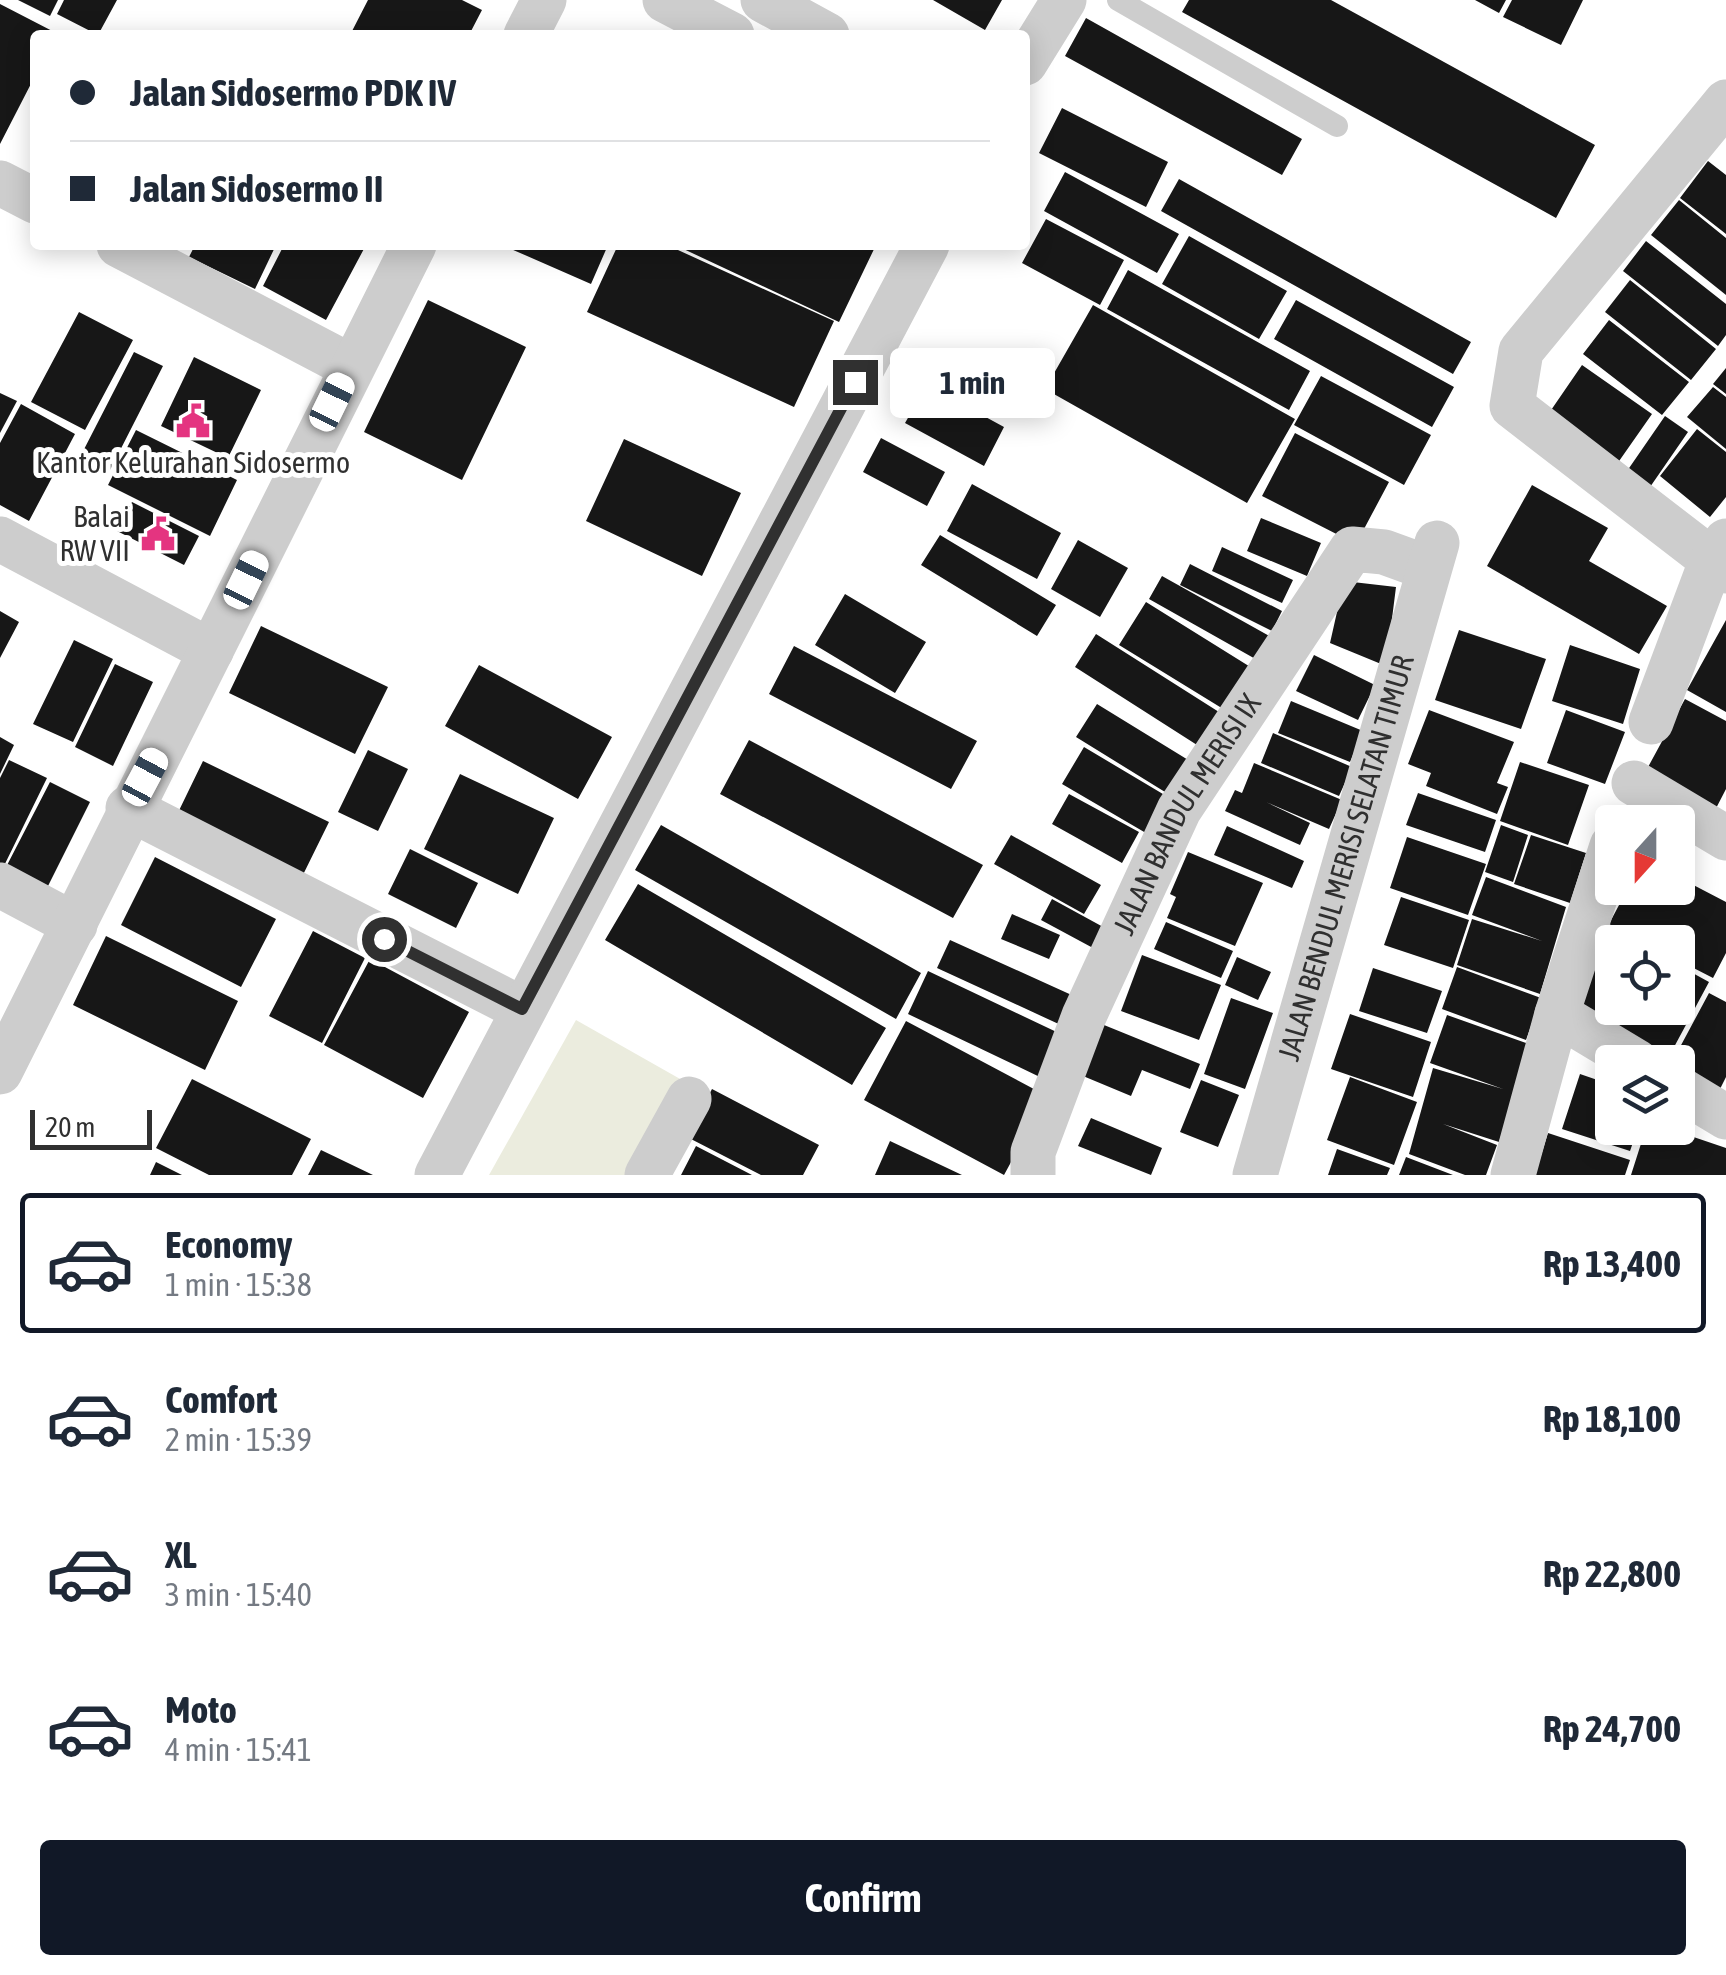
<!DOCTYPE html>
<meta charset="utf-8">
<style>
body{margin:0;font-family:"Asap Condensed",sans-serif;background:#f2f2f3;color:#1f2937;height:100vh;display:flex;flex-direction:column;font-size:38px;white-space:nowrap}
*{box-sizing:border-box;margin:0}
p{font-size:32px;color:#747a83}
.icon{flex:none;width:55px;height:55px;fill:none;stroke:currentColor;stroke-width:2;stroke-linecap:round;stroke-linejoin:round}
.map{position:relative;height:1175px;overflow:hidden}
.details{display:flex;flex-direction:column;background:#fff;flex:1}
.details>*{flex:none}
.banner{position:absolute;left:30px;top:30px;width:1000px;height:220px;border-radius:10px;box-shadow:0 5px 25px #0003;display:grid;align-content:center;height:220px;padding:0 40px;background:#fff}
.needle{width:65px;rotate:201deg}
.tools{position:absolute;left:1595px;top:805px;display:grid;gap:20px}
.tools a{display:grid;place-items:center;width:100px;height:100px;border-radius:10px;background:#fff;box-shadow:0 5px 25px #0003;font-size:50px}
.scale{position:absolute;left:30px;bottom:25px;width:122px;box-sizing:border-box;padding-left:10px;border:5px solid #303030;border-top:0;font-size:28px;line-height:35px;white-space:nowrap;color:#303030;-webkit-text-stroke:8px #fff;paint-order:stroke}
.end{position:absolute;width:45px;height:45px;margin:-22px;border:12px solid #303030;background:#fff;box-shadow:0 0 0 5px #fff}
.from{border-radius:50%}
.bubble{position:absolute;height:70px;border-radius:10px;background:#fff;box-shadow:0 5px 25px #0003;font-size:32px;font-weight:700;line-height:70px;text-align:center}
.car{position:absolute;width:30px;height:60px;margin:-30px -15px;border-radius:12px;box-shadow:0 0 8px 2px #0007;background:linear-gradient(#fff 24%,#345 0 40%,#fff 0 76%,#345 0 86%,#fff 0)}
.banner b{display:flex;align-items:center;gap:35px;height:95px;font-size:38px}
.banner b+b{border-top:2px solid #e0e1e3}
.banner i{width:25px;height:25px;background:#1f2937}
ul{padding:18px 0 0;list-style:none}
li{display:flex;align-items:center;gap:30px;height:140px;margin:0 20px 15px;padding:0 20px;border:5px solid transparent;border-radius:10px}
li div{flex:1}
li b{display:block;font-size:38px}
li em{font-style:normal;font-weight:700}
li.current{border-color:#111827}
li>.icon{width:90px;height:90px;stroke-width:1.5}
.action{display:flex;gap:20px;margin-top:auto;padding:20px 40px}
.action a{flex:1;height:115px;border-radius:10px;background:#111827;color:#fff;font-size:40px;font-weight:700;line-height:115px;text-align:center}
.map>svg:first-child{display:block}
</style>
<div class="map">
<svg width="1726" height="1175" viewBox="0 0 1726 1175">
<rect width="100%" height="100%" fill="#fff"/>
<path fill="#ebecde" d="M576,1020L689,1084L638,1175H489Z"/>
<path fill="#171717" d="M18,0H58L50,16Z
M64,0H117L98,35L57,14Z
M368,0H462L482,10L469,35H350Z
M933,0H1002L985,30Z
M1189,0H1331L1595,145L1556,218L1182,12Z
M1475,0H1506L1499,13Z
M1512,0H1583L1561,45L1503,17Z
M0,4L60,35H35V76L0,144Z
M1086,18L1302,139L1282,175L1065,56Z
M1062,108L1168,162L1146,207L1039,153Z
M1708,161L1726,175V234L1680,198Z
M1065,172L1179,234L1157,273L1044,211Z
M1179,179L1471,342L1453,374L1161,211Z
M1679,200L1726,238V295L1651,235Z
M1046,219L1124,260L1100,305L1022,263Z
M1189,236L1287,291L1259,339L1162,284Z
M1646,241L1726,304V335L1718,346L1623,271Z
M195,245H276L255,289L189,257Z
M284,245H366L326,320L263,286Z
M502,245H608L591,284Z
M618,245H667L834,321L794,407L587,312Z
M675,245H876L839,322Z
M1128,270L1310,371L1289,410L1107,309Z
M1630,280L1716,349L1691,380L1605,312Z
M428,300L526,347L462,480L364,432Z
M1296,300L1454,387L1432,427L1274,339Z
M1093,305L1295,419L1247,503L1045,389Z
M79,312L133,340L85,430L31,402Z
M1609,320L1689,382L1662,415L1583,354Z
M134,352L163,366L107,476L78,461Z
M194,357L261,390L228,458L161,426Z
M1582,365L1652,414L1617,464L1547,416Z
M1726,368V394L1713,384Z
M1321,376L1431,435L1404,485L1294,425Z
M927,385L1004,427L984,466L905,423Z
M1713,387L1726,397V449L1687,417Z
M0,393L17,401L0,433Z
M21,404L75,434L29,521L0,505V443Z
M1665,416L1688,432L1639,503L1616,487Z
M1697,429L1726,452V497L1710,517L1660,476Z
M136,430L237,480L210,536L108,485Z
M1295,433L1389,482L1356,544L1262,496Z
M881,438L945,472L927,506L863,472Z
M624,439L741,493L702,576L586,521Z
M972,484L1061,533L1037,579L947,531Z
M1532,485L1608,528L1589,561L1667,606L1639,654L1487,566Z
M132,502L199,536L184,565L117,531Z
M1261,518L1321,543L1307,576L1247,551Z
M940,535L1056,605L1037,636L921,565Z
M1078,540L1128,568L1100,617L1051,589Z
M1222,547L1293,580L1282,603L1212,571Z
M1190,564L1282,611L1272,631L1180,585Z
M1162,576L1273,638L1259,661L1149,599Z
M1344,581L1396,587L1386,666L1330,643Z
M845,594L926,642L895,693L815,645Z
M1146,602L1260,673L1233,715L1119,645Z
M0,611L19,622L0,658Z
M1726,620V712L1687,690Z
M261,626L388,687L355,754L229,693Z
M1459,630L1546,659L1521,729L1435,700Z
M1096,634L1230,719L1208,752L1075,667Z
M74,640L113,659L73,742L33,724Z
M1570,645L1640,669L1623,724L1552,701Z
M794,646L977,741L951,789L769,694Z
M1314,655L1375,685L1358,720L1296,691Z
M115,664L153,682L113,766L75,747Z
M479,665L612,737L578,799L445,726Z
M1685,699L1726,721V789L1711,818L1641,780Z
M1291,701L1363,731L1350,762L1278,733Z
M1097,704L1198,766L1178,800L1076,737Z
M1429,710L1514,742L1497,783L1508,787L1497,814L1426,786L1431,773L1408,764Z
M1566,710L1625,732L1605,784L1547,763Z
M1273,733L1352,767L1339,796L1261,763Z
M0,737L14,745L0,774Z
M749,740L983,865L953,918L720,794Z
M1084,747L1173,800L1151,836L1062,784Z
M368,750L408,769L378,831L338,812Z
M9,760L47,778L0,874V778Z
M203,761L329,822L296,889L171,827Z
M1520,762L1589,785L1568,845L1500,821Z
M1254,763L1342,800L1329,829L1266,802L1310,823L1300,845L1225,811L1235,790L1242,793Z
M460,774L554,818L518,894L424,849Z
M50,782L90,802L45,892L4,871Z
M1418,793L1496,820L1485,852L1406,825Z
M1069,794L1139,832L1122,863L1052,824Z
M661,825L921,973L896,1019L635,870Z
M1501,825L1528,835L1513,882L1485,872Z
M1227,826L1304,861L1292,888L1214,855Z
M1011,835L1101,885L1084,914L994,864Z
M1531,835L1586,853L1570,903L1514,884Z
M1407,837L1486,864L1468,915L1390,888Z
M410,849L478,883L456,928L388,894Z
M1188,852L1263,883L1235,946L1167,918L1176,897L1170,894Z
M155,857L276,919L241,987L121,925Z
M1486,877L1566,907L1540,994L1457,965L1472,919L1542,941L1472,915Z
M1678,877L1726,902V953L1713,978L1678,960V942H1644L1609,924L1628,888H1678Z
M638,884L886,1028L852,1085L605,940Z
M1401,897L1469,920L1453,968L1384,945Z
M1052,899L1105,928L1093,948L1041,920Z
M1012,914L1060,935L1049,959L1001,939Z
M1166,922L1233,951L1221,978L1154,949Z
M313,931L365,958L322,1043L269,1016Z
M1609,935L1624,942H1612V1008H1678V965L1709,982L1666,1062L1568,1012Z
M106,936L238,1001L205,1070L73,1005Z
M950,940L1076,997L1063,1026L937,968Z
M1142,955L1221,985L1199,1040L1121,1011Z
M1237,957L1271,972L1258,1000L1225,985Z
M370,959L469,1012L423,1098L324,1045Z
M1457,967L1541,998L1526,1040L1442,1009Z
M1373,968L1442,991L1427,1033L1359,1011Z
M928,971L1065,1036L1044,1079L908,1014Z
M1709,993L1726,1002V1077L1717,1095L1678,1074V1062H1672Z
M1231,998L1273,1013L1245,1089L1204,1074Z
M1350,1014L1431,1042L1413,1097L1331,1069Z
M1447,1015L1532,1045L1499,1142L1443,1124L1497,1145L1486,1175H1465L1409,1154L1433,1068L1503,1089L1430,1063Z
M906,1021L1047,1096L1004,1175L864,1100Z
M1104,1025L1200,1064L1190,1089L1142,1070L1131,1096L1083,1076Z
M1580,1074L1612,1085V1128H1638L1630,1151L1562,1129Z
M1350,1077L1417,1102L1394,1165L1327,1140Z
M192,1079L311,1139L292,1175H209L156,1148Z
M1201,1080L1239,1095L1218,1147L1180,1132Z
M712,1089L819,1145L803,1175H761L687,1137Z
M1091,1118L1162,1148L1151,1175L1078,1146Z
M1646,1128H1667L1726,1148V1175H1631Z
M1548,1133L1630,1160L1625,1175H1535Z
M890,1141L962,1175H875Z
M696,1146L752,1175H681Z
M1337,1149L1390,1168L1387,1175H1328Z
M321,1150L373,1175H308Z
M1406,1157L1453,1175H1399Z
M156,1162L182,1175H150Z"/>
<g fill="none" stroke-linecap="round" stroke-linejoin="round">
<path stroke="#cdcdcd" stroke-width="22" d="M1118,0L1337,126"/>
<g stroke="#cdcdcd" stroke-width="45">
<path d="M665,0L732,35"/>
<path d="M763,0L827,35"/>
<path d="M526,35L544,0"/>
<path d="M1025,63L1064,0"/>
<path d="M1726,102L1521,351L1512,406L1726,571"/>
<path d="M0,183L35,201"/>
<path d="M119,245L350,366"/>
<path d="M0,539L211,651"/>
<path d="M1651,722L1711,562L1726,541"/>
<path d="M1634,783L1726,838"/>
<path d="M128,808L522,1009"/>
<path d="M0,885L75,925"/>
<path d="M1557,1014L1637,1062"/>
<path d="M0,1072L414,245"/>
<path d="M1678,1088L1726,1117"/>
<path d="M437,1175L927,245"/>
<path d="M647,1175L689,1099"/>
<path id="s1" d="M1033,1175V1152L1084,1016L1179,810L1352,549L1384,552L1428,568"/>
<path id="s2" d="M1255,1175L1437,543"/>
<path d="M1513,1175L1557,1014L1612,846"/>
</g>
</g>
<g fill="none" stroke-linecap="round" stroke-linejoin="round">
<path stroke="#303030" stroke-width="12" d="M384,939L522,1009L855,382"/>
</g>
<defs>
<g id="civic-bare" transform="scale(2.7)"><path d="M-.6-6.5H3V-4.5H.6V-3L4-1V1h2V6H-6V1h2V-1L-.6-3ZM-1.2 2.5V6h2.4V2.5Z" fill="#e43480" stroke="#fff" stroke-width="2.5" paint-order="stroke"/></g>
</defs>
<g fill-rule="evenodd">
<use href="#civic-bare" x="193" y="421"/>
<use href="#civic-bare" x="158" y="534"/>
</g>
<g text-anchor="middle" stroke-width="10" stroke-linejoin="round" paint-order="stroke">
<g font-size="30" fill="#303030" stroke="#fff">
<text x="193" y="473">Kantor Kelurahan Sidosermo</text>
<text x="130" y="527" text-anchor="end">Balai<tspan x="130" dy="34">RW VII</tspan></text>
</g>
<g font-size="30" fill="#303030" stroke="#fff">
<text dy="10" stroke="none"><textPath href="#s1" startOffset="395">JALAN BANDUL MERISI IX</textPath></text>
<text dy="10" stroke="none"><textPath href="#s2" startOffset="330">JALAN BENDUL MERISI SELATAN TIMUR</textPath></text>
</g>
</g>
</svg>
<div class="tools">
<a><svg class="needle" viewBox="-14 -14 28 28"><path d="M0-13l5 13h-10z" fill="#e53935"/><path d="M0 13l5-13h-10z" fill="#747a83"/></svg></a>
<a><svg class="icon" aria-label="locate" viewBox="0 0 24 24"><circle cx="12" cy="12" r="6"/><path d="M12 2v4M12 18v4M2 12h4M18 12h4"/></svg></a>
<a><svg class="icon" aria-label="layers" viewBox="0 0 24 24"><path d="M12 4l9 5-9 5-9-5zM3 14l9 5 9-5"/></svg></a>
</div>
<div class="scale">20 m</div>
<i class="end from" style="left:384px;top:939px"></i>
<i class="end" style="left:855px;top:382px"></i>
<div class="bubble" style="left:890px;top:348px;width:165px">1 min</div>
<i class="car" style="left:332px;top:402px;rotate:26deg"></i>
<i class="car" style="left:246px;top:580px;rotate:26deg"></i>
<i class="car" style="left:145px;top:777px;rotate:28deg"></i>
<div class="banner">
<b><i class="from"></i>Jalan Sidosermo PDK IV</b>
<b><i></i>Jalan Sidosermo II</b>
</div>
</div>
<section class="details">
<ul>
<li class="current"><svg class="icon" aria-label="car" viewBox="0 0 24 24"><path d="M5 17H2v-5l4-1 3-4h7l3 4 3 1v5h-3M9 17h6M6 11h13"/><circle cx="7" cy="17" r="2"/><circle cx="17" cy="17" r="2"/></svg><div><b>Economy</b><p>1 min · 15:38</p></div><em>Rp 13,400</em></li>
<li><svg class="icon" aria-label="car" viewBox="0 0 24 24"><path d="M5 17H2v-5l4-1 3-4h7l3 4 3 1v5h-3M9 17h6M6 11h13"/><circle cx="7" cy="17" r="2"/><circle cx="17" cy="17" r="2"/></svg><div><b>Comfort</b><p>2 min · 15:39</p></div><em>Rp 18,100</em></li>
<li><svg class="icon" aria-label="car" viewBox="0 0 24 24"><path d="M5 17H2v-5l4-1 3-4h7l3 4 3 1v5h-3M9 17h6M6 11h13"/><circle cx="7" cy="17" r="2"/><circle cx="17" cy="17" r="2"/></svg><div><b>XL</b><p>3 min · 15:40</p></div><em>Rp 22,800</em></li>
<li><svg class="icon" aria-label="car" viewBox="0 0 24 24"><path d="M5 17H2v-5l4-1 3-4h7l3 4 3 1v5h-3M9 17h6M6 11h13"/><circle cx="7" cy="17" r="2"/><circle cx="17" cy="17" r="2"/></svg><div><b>Moto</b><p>4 min · 15:41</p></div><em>Rp 24,700</em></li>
</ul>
<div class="action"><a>Confirm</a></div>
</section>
